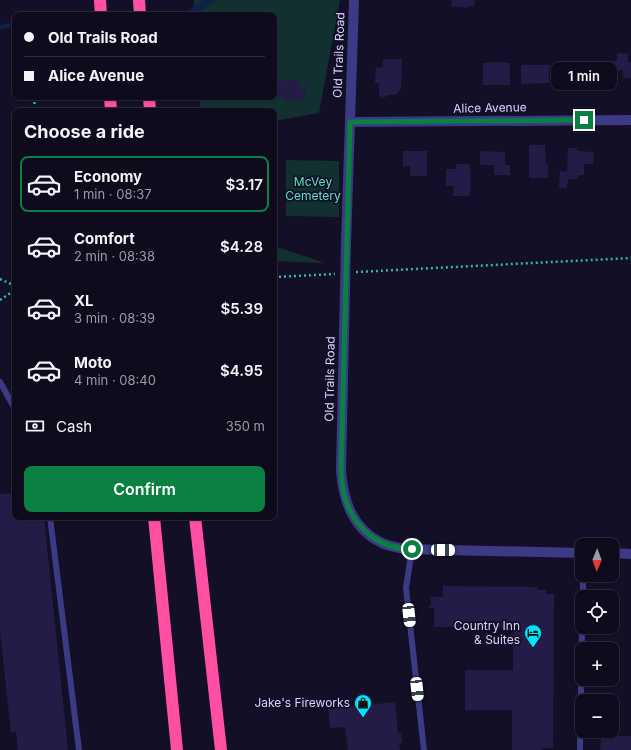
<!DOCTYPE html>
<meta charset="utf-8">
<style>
body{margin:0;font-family:Inter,sans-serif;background:#1c1929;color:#f1f3f6;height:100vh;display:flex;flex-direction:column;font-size:15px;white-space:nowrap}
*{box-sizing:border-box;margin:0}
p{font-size:13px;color:#9b9ba3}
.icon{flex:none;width:22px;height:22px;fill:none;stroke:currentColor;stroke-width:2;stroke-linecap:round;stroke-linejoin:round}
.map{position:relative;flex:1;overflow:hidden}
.drawer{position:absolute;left:12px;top:108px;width:265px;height:412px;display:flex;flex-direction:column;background:#0e0b1c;border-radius:8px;box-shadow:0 1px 3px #0004,0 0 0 1px #2e2b3b}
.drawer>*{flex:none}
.banner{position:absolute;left:12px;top:12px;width:265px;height:88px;border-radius:8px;box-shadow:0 1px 3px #0004,0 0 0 1px #2e2b3b;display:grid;align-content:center;height:88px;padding:0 12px;background:#0e0b1c}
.needle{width:26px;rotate:181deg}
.fabs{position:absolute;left:575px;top:538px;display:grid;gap:8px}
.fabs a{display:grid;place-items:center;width:44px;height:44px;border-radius:8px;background:#0e0b1c;box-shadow:0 1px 3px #0004,0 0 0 1px #2e2b3b;font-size:20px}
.end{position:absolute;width:18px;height:18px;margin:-9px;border:5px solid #0b8043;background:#fff;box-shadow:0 0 0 2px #fff}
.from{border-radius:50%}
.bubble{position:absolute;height:28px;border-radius:8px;background:#0e0b1c;box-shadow:0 1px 3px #0004,0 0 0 1px #2e2b3b;font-size:13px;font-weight:600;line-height:28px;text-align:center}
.car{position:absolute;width:12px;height:24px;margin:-12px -6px;border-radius:5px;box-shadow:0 0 3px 1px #0007;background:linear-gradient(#fff 24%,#345 0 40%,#fff 0 76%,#345 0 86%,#fff 0)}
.banner b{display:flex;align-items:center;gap:14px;height:38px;font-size:15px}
.banner b+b{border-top:1px solid #2e2b3b}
.banner i{width:10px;height:10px;background:#f1f3f6}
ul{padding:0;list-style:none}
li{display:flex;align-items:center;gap:12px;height:56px;margin:0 8px 6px;padding:0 4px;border:2px solid transparent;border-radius:8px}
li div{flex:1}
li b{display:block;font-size:15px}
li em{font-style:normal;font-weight:600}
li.selected{border-color:#0b8043}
li>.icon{width:36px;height:36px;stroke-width:1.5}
h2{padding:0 12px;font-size:18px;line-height:48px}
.pay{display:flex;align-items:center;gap:10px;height:44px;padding:0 12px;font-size:15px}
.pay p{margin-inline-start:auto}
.primary-button{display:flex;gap:8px;margin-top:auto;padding:8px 12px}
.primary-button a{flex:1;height:46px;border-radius:8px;background:#0b8043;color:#fff;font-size:16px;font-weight:600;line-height:46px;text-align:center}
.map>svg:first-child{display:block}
</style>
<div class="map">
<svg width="631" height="750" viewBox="0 0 631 750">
<rect width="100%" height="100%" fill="#130f26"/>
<path fill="#12302f" d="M194,0H340L319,113L274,121V111H200L199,97H274V15H195Z
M286,160L339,161V217L286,216Z
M274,246L325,263L274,261Z"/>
<path fill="#0c2248" d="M203,0H216L194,15H183V14Z"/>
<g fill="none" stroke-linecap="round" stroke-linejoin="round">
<path stroke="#0c2248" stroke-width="4" d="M0,27L15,24"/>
</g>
<path fill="#241b47" d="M452,0H475L474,6H468V8L451,6Z
M617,53L628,54V62H631V78H623V70H618V85H601V61H617Z
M383,59H402L401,88L398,93L394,95H387L384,98H381L379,94V83H375L376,68H379V67H383Z
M497,62L510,63V85H483V63Z
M521,65H549V83L521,84Z
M284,80H300L299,89H306V100H284V97H275V81H284Z
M529,145H545L546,164H548V178H529Z
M568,148H577V151L594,152L593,164H584V175H578V179H568L567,188H559L560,171L567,172Z
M403,151H427V176H410V166H403Z
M480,151L505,152V164L506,165H510V175H494V165H480Z
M456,164H470V169H471L470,196H453L454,186H446V169H456Z
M15,493V517H44L68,750H18L16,732L11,733L0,631V494Z
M443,586L537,587V590H546V594H554L553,748H542L541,750H512V710H465V670H513V627H434V608H427L431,604V597H443Z
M395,702L398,733H401L402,743H399L400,750H348L345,727L330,728L328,709Z
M612,725L618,730V736H631V750H600L601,737L595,732L596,731H612Z"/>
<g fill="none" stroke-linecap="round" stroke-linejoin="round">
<path stroke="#2fb8b0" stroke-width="2.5" stroke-dasharray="2 3" stroke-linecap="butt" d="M34,97L35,111
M356,272L631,258
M274,277L335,274
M0,279L15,286
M0,300L15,290"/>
<path stroke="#3d3a85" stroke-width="6" d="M0,382L15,409
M50,517L79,750
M412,549L406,588L424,750
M583,597V575
M580,750L582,627"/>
<path stroke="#3d3a85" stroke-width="10" d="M354,0L346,243L341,470C343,500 352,529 382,543C388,546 396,547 403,549L582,553
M350,122L631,120
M612,553L631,554"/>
<path stroke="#ff4fa3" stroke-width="12" d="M100,0L101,15
M139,0L140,15
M110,97L111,111
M149,97L150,111
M154,517L177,750
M195,517L221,750"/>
</g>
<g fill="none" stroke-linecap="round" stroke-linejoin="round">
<path stroke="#0b8043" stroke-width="5" d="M412,549C380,549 356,530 346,501C342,491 342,480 341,470L350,122L584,120"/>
</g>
<defs>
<g id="hotel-pin" transform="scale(0.9)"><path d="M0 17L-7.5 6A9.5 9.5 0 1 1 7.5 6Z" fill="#00e5ff" stroke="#130f26"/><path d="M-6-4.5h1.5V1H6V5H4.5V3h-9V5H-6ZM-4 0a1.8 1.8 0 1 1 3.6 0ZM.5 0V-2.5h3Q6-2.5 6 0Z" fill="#111"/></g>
<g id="shop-pin" transform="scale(0.9)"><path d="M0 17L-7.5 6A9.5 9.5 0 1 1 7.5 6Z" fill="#00e5ff" stroke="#130f26"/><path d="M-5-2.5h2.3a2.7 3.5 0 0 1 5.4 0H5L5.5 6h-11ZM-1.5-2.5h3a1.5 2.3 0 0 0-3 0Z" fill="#111"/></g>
</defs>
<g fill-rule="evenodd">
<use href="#hotel-pin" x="533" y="633"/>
<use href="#shop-pin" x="363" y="703"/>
</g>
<g text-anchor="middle" stroke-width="3.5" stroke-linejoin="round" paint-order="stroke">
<g font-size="12" fill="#d9d4ff" stroke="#130f26">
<text transform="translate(339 55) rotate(-88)" y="4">Old Trails Road</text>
<text transform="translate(490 108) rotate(-1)" y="4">Alice Avenue</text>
<text transform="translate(330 379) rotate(-89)" y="4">Old Trails Road</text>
</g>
<g font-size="12" fill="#5fe0c0" stroke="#130f26">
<text x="313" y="186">McVey<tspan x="313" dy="14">Cemetery</tspan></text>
</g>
<g font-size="12" fill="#d9d4ff" stroke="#130f26" text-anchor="end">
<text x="520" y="630">Country Inn<tspan x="520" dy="14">&amp; Suites</tspan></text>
<text x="350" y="707">Jake's Fireworks</text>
</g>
</g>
</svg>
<div class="fabs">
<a><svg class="needle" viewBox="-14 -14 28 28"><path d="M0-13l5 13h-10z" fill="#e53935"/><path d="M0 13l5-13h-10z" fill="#9b9ba3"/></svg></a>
<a><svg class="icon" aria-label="locate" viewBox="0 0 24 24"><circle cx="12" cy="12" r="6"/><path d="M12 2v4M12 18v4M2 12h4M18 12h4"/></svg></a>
<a>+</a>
<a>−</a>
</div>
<i class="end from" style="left:412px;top:549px"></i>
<i class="end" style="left:584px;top:120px"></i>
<div class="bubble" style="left:551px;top:62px;width:66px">1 min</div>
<i class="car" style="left:443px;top:550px;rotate:91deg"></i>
<i class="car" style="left:409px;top:615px;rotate:174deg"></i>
<i class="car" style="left:417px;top:689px;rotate:174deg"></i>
<div class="banner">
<b><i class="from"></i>Old Trails Road</b>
<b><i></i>Alice Avenue</b>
</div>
<section class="drawer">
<h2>Choose a ride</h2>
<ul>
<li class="selected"><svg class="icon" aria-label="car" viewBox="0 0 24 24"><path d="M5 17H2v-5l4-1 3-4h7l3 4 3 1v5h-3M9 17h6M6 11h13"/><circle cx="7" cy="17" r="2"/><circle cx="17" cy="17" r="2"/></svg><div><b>Economy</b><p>1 min · 08:37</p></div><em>$3.17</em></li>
<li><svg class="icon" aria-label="car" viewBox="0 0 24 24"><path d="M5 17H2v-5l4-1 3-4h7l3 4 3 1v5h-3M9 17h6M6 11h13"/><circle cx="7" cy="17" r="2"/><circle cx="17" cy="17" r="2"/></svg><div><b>Comfort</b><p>2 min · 08:38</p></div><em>$4.28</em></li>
<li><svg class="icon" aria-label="car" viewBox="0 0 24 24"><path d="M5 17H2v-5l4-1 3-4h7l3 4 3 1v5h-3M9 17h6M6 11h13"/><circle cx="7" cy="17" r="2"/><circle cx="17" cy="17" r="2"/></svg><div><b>XL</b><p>3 min · 08:39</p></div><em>$5.39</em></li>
<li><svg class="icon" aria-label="car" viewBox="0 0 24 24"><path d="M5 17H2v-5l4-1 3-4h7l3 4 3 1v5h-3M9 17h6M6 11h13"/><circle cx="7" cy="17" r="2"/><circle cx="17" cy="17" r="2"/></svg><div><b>Moto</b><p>4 min · 08:40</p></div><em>$4.95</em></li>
</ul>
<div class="pay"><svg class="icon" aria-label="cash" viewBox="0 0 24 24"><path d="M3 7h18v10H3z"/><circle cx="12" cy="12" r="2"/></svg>Cash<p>350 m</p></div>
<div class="primary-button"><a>Confirm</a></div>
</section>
</div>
